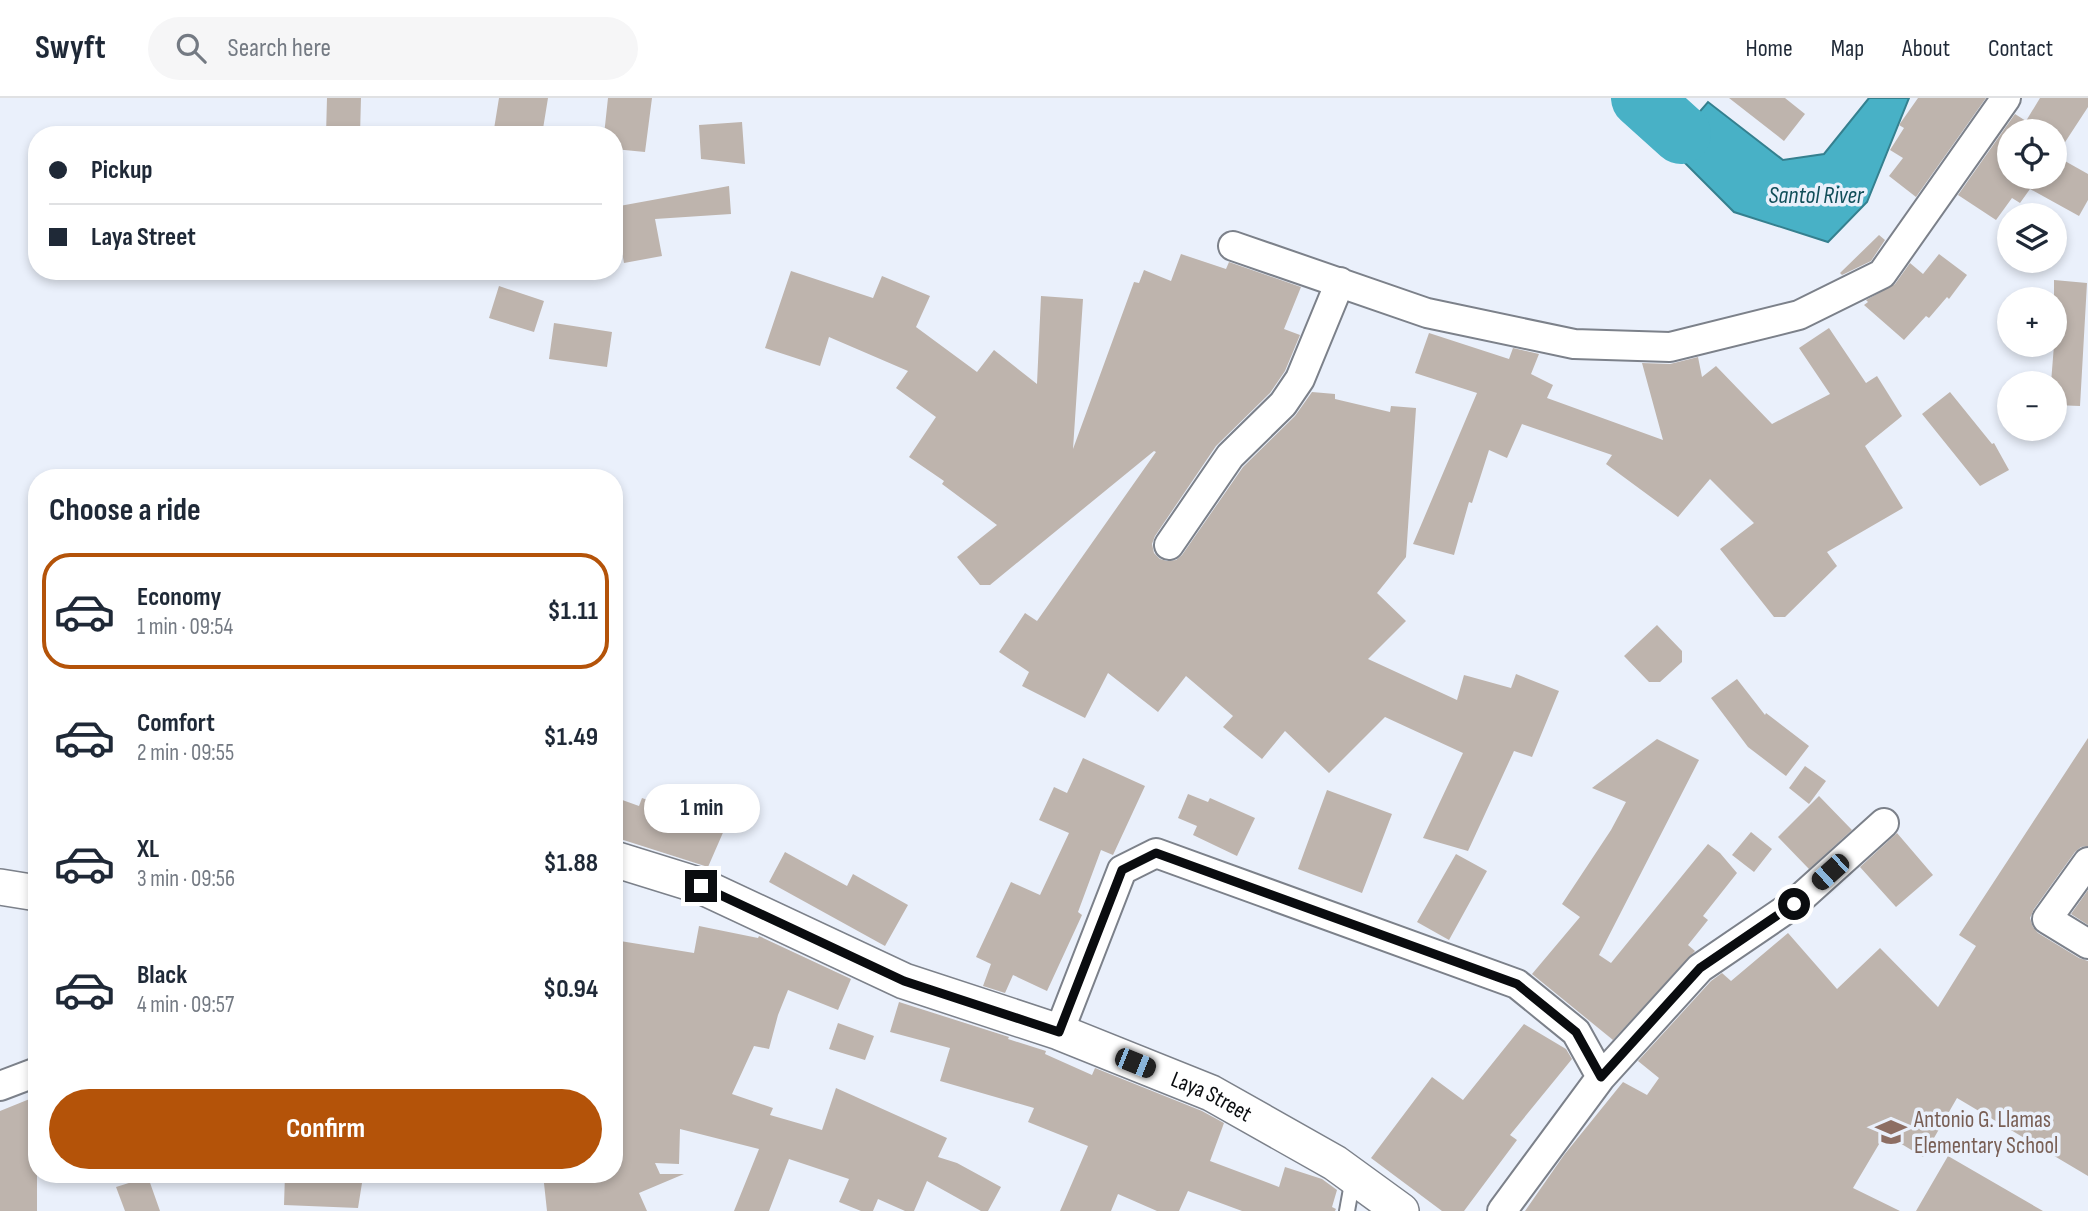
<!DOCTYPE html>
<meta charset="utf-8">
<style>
body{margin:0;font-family:"Sofia Sans Condensed",sans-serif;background:#f6f6f7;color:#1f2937;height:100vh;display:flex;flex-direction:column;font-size:26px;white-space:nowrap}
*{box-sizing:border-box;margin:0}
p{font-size:23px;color:#747a83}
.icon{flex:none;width:38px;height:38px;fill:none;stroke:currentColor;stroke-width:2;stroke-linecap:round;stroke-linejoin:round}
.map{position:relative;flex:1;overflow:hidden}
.side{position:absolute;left:28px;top:371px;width:595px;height:714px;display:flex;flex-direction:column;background:#fff;border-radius:28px;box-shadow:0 4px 10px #0003}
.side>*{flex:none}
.top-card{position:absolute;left:28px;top:28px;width:595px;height:154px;border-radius:28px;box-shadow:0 4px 10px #0003;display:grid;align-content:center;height:154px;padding:0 21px;background:#fff}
.controls{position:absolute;left:1997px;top:21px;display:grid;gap:14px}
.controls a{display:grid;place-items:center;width:70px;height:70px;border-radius:50%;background:#fff;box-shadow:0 4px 10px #0003;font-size:35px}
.end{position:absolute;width:32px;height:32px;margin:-16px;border:9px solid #0a0c0f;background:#fff;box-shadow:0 0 0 4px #fff}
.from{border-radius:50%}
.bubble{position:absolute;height:49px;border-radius:24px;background:#fff;box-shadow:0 4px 10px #0003;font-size:23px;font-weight:700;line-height:49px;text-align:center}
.car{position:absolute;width:21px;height:42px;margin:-21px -10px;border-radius:9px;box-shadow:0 0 5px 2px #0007;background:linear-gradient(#222 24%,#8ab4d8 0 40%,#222 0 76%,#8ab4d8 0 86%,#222 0)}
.top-card b{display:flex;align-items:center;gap:24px;height:66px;font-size:26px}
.top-card b+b{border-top:2px solid #e0e1e3}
.top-card i{width:18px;height:18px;background:#1f2937}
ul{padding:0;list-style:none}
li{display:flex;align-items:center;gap:21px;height:116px;margin:0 14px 10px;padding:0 7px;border:4px solid transparent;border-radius:28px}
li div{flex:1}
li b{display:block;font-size:26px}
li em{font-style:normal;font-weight:700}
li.on{border-color:#b45309}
li>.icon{width:63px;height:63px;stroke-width:1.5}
h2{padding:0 21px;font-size:32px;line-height:84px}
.cta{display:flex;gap:14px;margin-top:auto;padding:14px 21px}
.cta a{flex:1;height:80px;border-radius:42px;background:#b45309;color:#fff;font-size:28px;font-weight:700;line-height:80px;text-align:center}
header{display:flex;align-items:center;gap:42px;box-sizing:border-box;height:98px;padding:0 35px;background:#fff;border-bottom:2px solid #e0e1e3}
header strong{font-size:33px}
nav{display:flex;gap:38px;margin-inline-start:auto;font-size:24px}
.search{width:490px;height:63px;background:#f6f6f7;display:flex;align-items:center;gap:18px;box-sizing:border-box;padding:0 24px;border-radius:38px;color:#747a83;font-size:26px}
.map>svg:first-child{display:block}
</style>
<header>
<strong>Swyft</strong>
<div class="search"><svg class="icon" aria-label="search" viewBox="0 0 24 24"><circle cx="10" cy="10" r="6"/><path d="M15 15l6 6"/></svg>Search here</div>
<nav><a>Home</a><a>Map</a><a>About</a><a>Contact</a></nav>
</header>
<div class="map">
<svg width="2088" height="1113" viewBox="0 0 2088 1113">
<rect width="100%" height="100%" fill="#eaf0fb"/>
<path fill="#48b1c6" stroke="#35808f" stroke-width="2" d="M1869,0H1909L1867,104L1828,144L1734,114L1669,49L1708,4L1783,62L1824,56Z"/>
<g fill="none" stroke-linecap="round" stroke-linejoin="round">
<path stroke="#48b1c6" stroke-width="60" d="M1641,0L1681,36"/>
</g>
<path fill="#beb4ad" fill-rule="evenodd" d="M327,0H361L360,37H326Z
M499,0H548L542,37L494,31Z
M608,0H652L645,54L614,51V37H604Z
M1729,0H1785L1805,16L1784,43Z
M1918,0H1986L1916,99L1889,78L1903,60L1890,52L1904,30L1899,27Z
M2040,0H2088V9L2056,58L2088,76V102L2079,118L2030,91L2020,105L2012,100L1996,122L1958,97L2015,16L2026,23ZM2009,33H2054V79H2009Z
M742,24L745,66L701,61L699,27Z
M729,88L731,116L655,121L662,158L624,165L614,109Z
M1879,137L1885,142L1871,163L1842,177L1840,175Z
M1181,156L1226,171L1229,164L1301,189L1284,231L1300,237L1285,273L1270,295L1216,348L1155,438L1152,446L1154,455L1160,461L1167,463L1176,462L1182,457L1243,369L1295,318L1312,294L1335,296V301L1390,314L1391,308L1416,310L1406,459L1377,495L1406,523L1368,561L1457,602L1464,577L1511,590L1516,576L1559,593L1532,659L1514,653L1468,753L1423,740L1463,655L1385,619L1329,675L1285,633L1262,661L1223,629L1233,618L1186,578L1158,614L1108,575L1085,620L1022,588L1029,574L999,554L1025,515L1037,523L1156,354L1154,353L990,487H980L957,459L997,427L942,386L944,383L909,359L936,319L896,290L908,273L829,239L820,268L765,250L791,173L873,200L882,178L930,198L916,229L977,274L994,252L1037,286L1041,198L1083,201L1073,351L1134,184L1139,185L1144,172L1171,183Z
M1939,156L1967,177L1949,201L1947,199L1929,220L1926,218L1904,242L1864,207L1868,204L1866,202L1895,186L1910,165L1923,176Z
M2054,182L2087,185L2080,308L2054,307V285H2051L2054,247Z
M499,188L544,203L534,234L489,220Z
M554,225L612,234L607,269L549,261Z
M1829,230L1866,285L1877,278L1902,318L1865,348L1903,410L1827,454L1837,468L1785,519H1774L1720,451L1754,425L1710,381L1678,419L1606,366L1612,357L1522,326L1507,360L1489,352L1472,405L1469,404L1454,457L1413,446L1477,295L1415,275L1429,235L1509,261L1513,250L1539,256L1531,276L1553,287L1547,300L1663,342L1642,265L1670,266L1698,259L1702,279L1716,268L1772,326L1830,296L1799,250Z
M1950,294L1992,346L1994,345L2009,372L1980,388L1922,316Z
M1657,527L1682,553V564L1660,584H1649L1624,558Z
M1737,581L1765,617L1766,615L1809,648L1786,678L1748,649L1711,600Z
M2088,640V748L2081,749L2075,754L2034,811L2030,820L2033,829L2038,835L2079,860L2088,863V1078L1957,1000L1923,1059L1885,1036L1853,1090L1900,1113H1525L1564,1057L1623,984L1647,997L1659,980L1638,963L1711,883L1722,875L1731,883L1788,835L1837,891L1880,850L1938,909L1976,848L1959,837Z
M1657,641L1699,662L1599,857L1611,865L1708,746L1720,755L1737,775L1703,818L1708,822L1688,847L1695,853L1613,942L1532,876L1580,819L1562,806L1611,732L1626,704L1592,690Z
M1083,660L1145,688L1113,757L1101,752L1078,814L1082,817L1047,893L1013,877L1005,895L983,888L991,866L976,859L1011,784L1040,797L1069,735L1039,722L1054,689L1067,695Z
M1805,668L1826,683L1809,706L1789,690Z
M1327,692L1392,716L1362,795L1298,771Z
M1188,696L1208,704L1210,700L1255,720L1237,758L1193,737L1197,728L1178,720Z
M1819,698L1852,732L1809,771L1778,739Z
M614,699L639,708L642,700L693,718L694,716L725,730L708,769L614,739Z
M1751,734L1772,751L1754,774L1732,757Z
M1897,735L1933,777L1896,809L1860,769Z
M785,754L847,788L853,776L908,807L885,848L769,784Z
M1456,756L1487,773L1449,842L1417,824Z
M2088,792V827L2071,816Z
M699,828L758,840L759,838L851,881L838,912L788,892L778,917L769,951L754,948L732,996L773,1010L770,1017L822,1032L836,990L947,1040L938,1059L957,1065L1001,1089L988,1113H981L927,1083L914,1113H905L878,1101L873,1113H861L839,1104L849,1081L789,1061L769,1113H734L759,1051L680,1031L679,1066L655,1065L660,1076H684L639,1095L647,1113H547L543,1076H614V842L694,855Z
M899,904L1009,939L1008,941L1046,953L1045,956L1092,977L1095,970L1202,1013L1224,1025L1210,1063L1279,1089L1285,1069L1322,1081L1337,1092L1332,1109L1336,1111L1335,1113H1242L1188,1093L1179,1113H1157L1118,1096L1111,1113H1060L1088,1048L1028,1024L1034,1010L940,983L950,950L890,934Z
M838,925L874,938L865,962L829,951Z
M1524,926L1566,951L1572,961L1510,1037L1517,1042L1464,1113H1442L1371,1060L1432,979L1463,1002Z
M37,998V1113H0V1013Z
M1948,1058L2043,1113H1916Z
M285,1076L331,1079L362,1085L358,1110L284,1107Z
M148,1079L160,1113H125L116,1089Z"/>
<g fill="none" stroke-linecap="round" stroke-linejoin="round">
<g stroke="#7c818a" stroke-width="18">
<path id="service" d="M1347,1113L1353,1080"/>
</g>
<g stroke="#7c818a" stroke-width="32">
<path id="minor" d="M1233,148L1427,215L1574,246L1670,249L1799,217L1882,176L2006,0
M1169,447L1230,358L1283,306L1300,281L1340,184
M2088,764L2047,821L2088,846
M1059,934L1122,772L1156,755L1517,886L1576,934L1601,979L1502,1113
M1601,979L1700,870L1794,806L1884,725
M0,988L37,974"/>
</g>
<g stroke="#7c818a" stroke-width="38">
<g id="tertiary">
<path id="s1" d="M614,761L701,788L904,883L1059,934L1211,995L1335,1065L1401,1113"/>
<path d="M0,789L37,795"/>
</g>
</g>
<use href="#service" stroke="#fff" stroke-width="14"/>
<use href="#minor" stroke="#fff" stroke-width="28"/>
<use href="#tertiary" stroke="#fff" stroke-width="35"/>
</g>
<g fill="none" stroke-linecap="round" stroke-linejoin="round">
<path stroke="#0a0c0f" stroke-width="9" d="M701,788L904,883L1059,934L1122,772L1156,755L1517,886L1576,934L1601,979L1700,870L1794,806"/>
</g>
<defs>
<g id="school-bare" transform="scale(2.415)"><path d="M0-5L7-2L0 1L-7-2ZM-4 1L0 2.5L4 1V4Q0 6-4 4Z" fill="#8d6e63" stroke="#eaf0fb" stroke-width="2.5" paint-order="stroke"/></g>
</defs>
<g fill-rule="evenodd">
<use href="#school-bare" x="1891" y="1034"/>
</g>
<g text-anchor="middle" stroke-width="7" stroke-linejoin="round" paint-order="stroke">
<g font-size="23" fill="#0a0c0f" stroke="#eaf0fb">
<text dy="8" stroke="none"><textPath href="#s1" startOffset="644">Laya Street</textPath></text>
</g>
<g font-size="23" fill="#785e54" stroke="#eaf0fb" text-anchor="start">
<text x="1914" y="1029">Antonio G. Llamas<tspan x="1914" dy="26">Elementary School</tspan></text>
</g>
<g font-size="24" font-style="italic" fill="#114e59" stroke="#eaf0fb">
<text x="1816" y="105">Santol River</text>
</g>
</g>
</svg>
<div class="controls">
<a><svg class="icon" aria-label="locate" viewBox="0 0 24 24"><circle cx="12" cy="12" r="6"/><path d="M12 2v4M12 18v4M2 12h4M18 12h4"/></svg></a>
<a><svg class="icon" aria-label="layers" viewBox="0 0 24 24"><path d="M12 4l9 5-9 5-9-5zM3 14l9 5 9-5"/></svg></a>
<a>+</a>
<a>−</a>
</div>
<i class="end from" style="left:1794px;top:806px"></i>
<i class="end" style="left:701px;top:788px"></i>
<div class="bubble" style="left:644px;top:686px;width:116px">1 min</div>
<i class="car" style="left:1830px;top:774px;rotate:228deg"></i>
<i class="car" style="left:1135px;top:965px;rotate:112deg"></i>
<div class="top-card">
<b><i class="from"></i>Pickup</b>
<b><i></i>Laya Street</b>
</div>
<section class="side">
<h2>Choose a ride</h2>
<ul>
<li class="on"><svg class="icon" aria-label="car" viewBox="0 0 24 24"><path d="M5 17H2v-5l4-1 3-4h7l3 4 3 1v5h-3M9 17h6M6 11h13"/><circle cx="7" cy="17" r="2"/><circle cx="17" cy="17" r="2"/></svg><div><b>Economy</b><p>1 min · 09:54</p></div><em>$1.11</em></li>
<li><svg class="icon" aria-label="car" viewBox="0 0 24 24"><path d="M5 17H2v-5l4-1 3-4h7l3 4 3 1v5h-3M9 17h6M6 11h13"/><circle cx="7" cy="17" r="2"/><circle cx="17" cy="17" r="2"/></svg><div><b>Comfort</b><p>2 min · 09:55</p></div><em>$1.49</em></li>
<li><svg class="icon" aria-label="car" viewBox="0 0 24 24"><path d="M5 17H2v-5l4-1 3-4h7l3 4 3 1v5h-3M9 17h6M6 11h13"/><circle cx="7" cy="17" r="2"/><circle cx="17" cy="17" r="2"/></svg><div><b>XL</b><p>3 min · 09:56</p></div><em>$1.88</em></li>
<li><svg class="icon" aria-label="car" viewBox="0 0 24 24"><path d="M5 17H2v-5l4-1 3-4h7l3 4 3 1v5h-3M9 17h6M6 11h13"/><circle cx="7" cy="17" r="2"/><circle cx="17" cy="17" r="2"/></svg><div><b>Black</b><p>4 min · 09:57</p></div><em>$0.94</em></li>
</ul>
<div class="cta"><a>Confirm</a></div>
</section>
</div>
